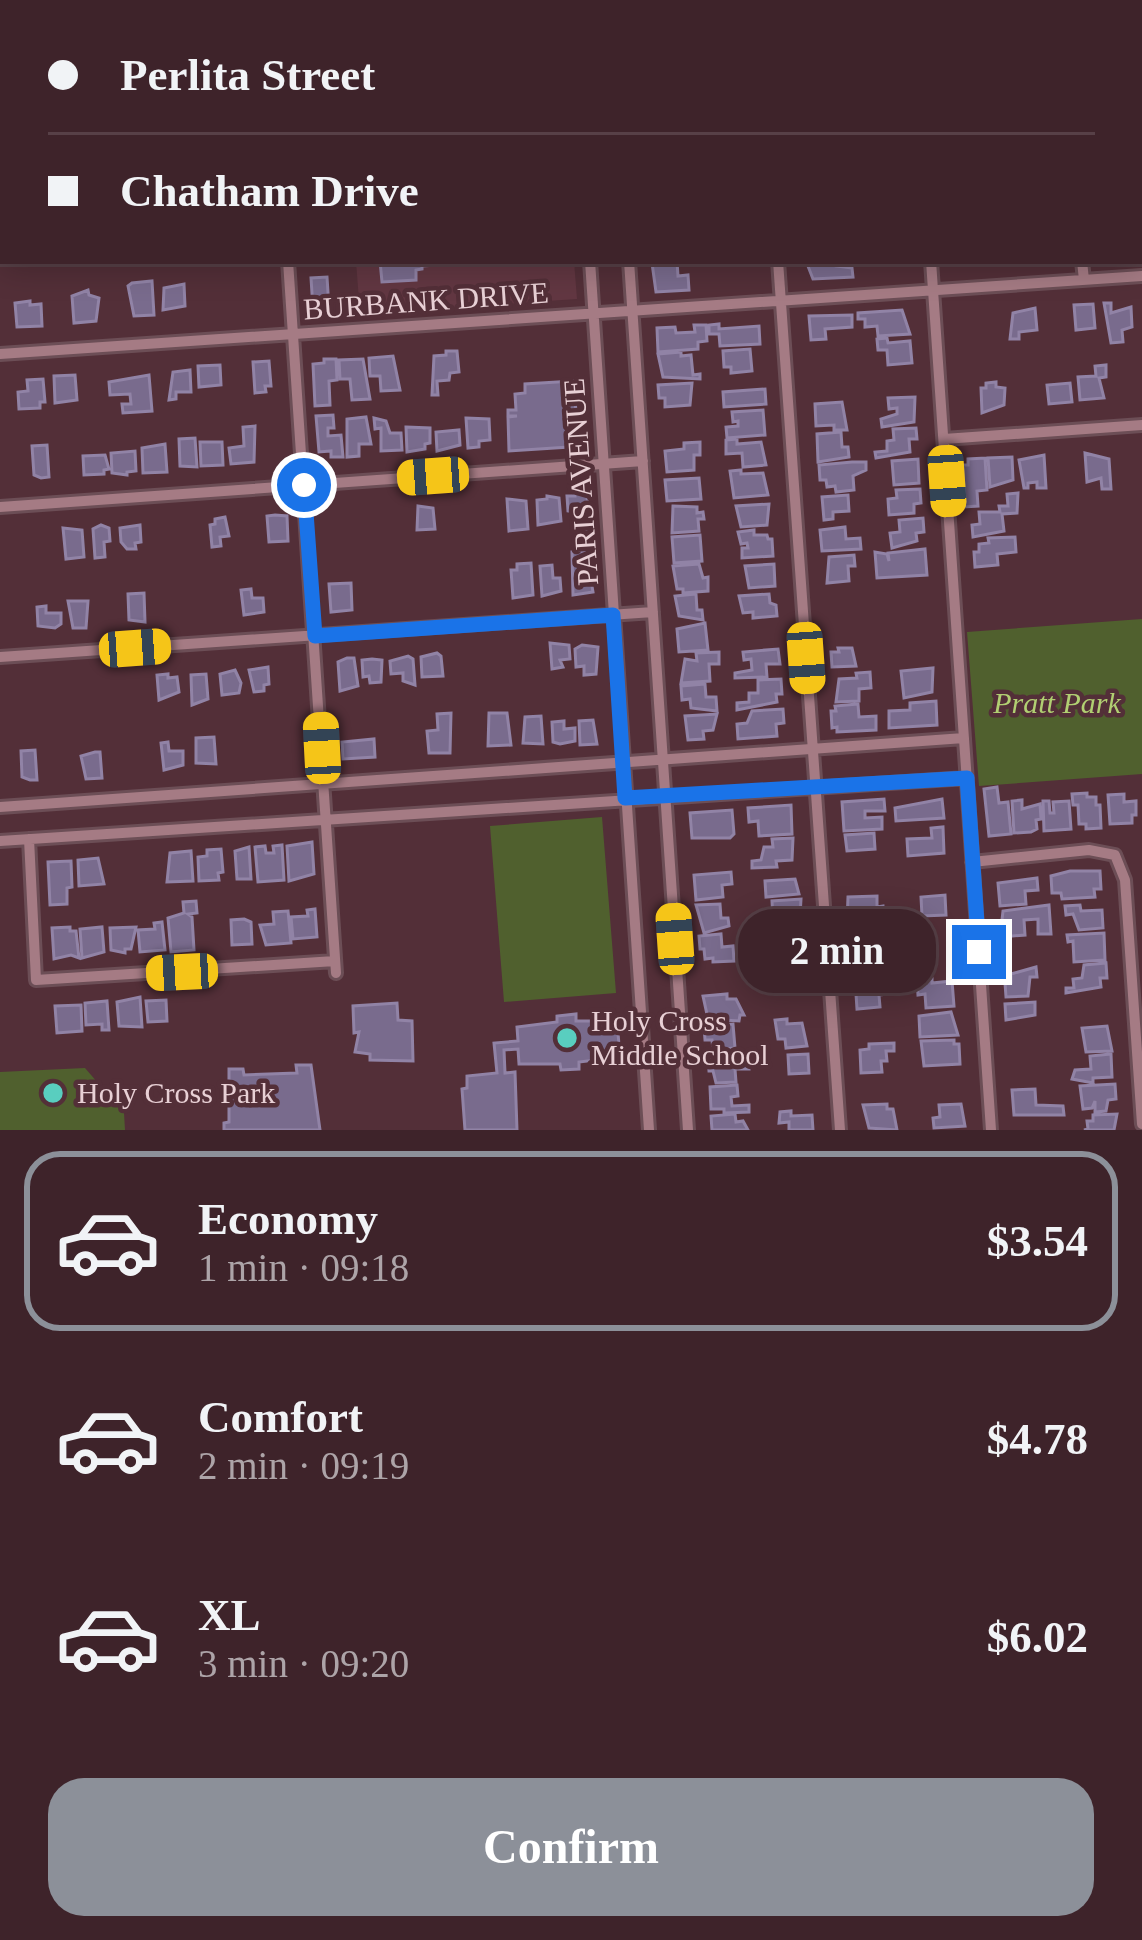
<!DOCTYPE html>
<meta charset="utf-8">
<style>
body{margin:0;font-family:Georgia,serif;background:#452b32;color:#f1f3f6;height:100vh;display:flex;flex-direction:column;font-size:45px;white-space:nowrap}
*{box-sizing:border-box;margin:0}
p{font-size:39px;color:#ada4a8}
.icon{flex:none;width:66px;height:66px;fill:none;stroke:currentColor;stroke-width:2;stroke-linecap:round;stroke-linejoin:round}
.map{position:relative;height:1130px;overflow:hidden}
.sheet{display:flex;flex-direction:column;background:#3e232a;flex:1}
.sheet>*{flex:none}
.top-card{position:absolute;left:0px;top:0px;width:1143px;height:264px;box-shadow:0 6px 30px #0003,0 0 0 3px #574047;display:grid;align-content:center;height:264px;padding:0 48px;background:#3e232a}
.end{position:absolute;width:54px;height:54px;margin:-27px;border:15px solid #1a73e8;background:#fff;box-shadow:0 0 0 6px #fff}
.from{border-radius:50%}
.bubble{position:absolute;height:84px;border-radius:36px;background:#3e232a;box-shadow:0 6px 30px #0003,0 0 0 3px #574047;font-size:39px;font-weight:700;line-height:84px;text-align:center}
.car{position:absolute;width:36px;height:72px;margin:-36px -18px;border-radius:15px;box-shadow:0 0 9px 3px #0007;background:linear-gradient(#f5c518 24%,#345 0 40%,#f5c518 0 76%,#345 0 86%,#f5c518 0)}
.top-card b{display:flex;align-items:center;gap:42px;height:114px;font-size:45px}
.top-card b+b{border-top:3px solid #574047}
.top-card i{width:30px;height:30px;background:#f1f3f6}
ul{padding:21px 0 0;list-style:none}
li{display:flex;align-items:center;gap:36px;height:180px;margin:0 24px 18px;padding:0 24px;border:6px solid transparent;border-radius:36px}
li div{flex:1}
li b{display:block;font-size:45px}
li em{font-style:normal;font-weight:700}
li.current{border-color:#8c9099}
li>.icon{width:108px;height:108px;stroke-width:1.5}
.cta{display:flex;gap:24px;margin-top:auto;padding:24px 48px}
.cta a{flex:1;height:138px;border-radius:36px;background:#8c9099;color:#fff;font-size:48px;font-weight:700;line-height:138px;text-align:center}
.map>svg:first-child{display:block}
</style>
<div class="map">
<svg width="1142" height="1130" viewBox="0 0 1142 1130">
<rect width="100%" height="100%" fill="#532f38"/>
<path fill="#623742" d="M356,261H574L577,299L360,314Z"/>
<path fill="#50602e" d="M1142,619V774L979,786L967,632Z
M602,817L616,993L504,1002L490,826Z
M85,1068L124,1113L125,1130H0V1072Z"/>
<path fill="#796b8d" stroke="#9183a6" stroke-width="3" d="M380,261H492L422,266V269L416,270V280L382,282Z
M677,261L678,276L688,275L689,290L656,292L652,263Z
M806,261H836V266L852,268L853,277L813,279Z
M327,277L329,308L313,309L311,278Z
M152,281L154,315L134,316L128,286L132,283Z
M184,284L185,306L163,310L164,288Z
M88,290L89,295L99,298L96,321L74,323L72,296Z
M30,301V305L41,304L42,326L17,327L15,303Z
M1104,303H1111V313L1131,307L1132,327L1122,330L1123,342L1111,343Z
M1093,304L1095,328L1076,330L1074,305Z
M1035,308L1037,330L1019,332V339H1010L1013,313Z
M902,310L910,334L878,336L877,326L865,327V319H858V313Z
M852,315V327L825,329L826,339L811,340L809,316Z
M719,324V329L759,326L760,344L720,346L719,334H709V325Z
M694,325H706L707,341L698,342V349L658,352L657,328L675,327L676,333L695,332Z
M887,338L888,343L910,341L912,363L888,365L887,350H878L877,339Z
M750,349L752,371L731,373V367H724L723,351Z
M446,351H457L459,372L450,373L449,380L437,381L438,395H432L434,356L446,355Z
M681,352V356L691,355L693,375L700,374V379L663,377L658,354Z
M393,356L400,390L381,391L380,376H370L369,358Z
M324,359H336L337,380L329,381L330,405L315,406L313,364L324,363Z
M363,359L370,399L352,400L350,379H340L339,360Z
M269,361L271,386H265L266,392L255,393L253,362Z
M220,365L221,385L199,387L198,366Z
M1106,365V377L1099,378L1104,398L1080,400L1078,377L1096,376L1095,366Z
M190,370L191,392H176V399L169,400L173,372Z
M75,375L77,400L55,403L54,376Z
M149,375L152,411L123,413L122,404H131L130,394L110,395L109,382Z
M43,379L45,402H40V408L19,409L18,392L28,391L27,380Z
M573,381L579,441L569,442V447L509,451L508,417L517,416H508V410H516L515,394L525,393V384Z
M996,382V387L1005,388L1004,405L982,413L981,388H986V383Z
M692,383L690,405L665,407V398H659L658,385Z
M1070,383L1072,402L1049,404L1047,385Z
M765,389L766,404L724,407L723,392Z
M915,397L914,422L882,427L881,419L897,414V408L889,409L888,398Z
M842,402L847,430H834V425L816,426L815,404Z
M763,410L765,435L727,438L726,427L738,426V421L733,422L732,412Z
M333,415L334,428H328V436L341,435L343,457H331V451L319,452L316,416Z
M366,417L371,444H359V456L347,457V419Z
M374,418L386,421L390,433H401L402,450L381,451V428L375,429Z
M466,418L489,419L490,440L479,441V447L468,448Z
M255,426L254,462L231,464L229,448L244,446L243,427Z
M406,427L430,428V443L425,444V449L407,452Z
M916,428L917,439H909L910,452L876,458L875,452L887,451V441L894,440L893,429Z
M459,430L460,445L437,451L436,432Z
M841,432L842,447H848L849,457L818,462L817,434Z
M195,438L197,467L180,466L179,439Z
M737,439V444L761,442L766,465L743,467L742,453L726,454V440Z
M200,442H222L223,465L201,466Z
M700,442V455H694V470L667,472L665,451L684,449V443Z
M165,444L167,472L143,473L142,448Z
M47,445L49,477L41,478L34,475L32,446Z
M135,451L136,471L127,472V475L112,473L111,453Z
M1085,453L1109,459L1111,489H1102L1101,478L1087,482Z
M105,455L109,469L104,470V474L84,475L83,456Z
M1044,455L1046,488H1037V482L1028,483V488H1024L1019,460Z
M1012,457L1013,480L990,487L988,458Z
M985,458L987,490L977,491L978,506L964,507L962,465H968V459Z
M918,459L919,483L894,485L892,461Z
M852,462H866V470L853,476L854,490L836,492L835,486L827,487L826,480H820L819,465Z
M741,470V474L763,473L768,495L734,498L730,471Z
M699,478L701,499L667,501L665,480Z
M920,489L921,503L914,504V513L889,515L888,499L897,498L896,490Z
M575,492L587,495L589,530H577L576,512L568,511L567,496H575Z
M1018,493L1017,513L1002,514L1004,531L973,537L972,525L980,524L979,512H1000L999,506H1008L1007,494Z
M848,495L849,511L833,512V519L824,520L822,497Z
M547,496L559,498L561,521L538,525L537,500L547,499Z
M507,499L526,501L528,529L509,531Z
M769,504L767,525L741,527L736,506Z
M418,506L433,508L435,529L417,530Z
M673,506L697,507V513L703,512L704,519H698L699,531L672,533Z
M275,515L287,516L288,541L269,542L267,516Z
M225,517L229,536L220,537L221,546L212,547L210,525L215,524V519Z
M923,518L924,532L916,533L917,541L892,548L890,533L900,532L899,520Z
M101,525L109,528L110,541L104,542L105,557L95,558L93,529Z
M140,525L141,542L135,543L136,549H127L121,542L120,528Z
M845,527L846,539L860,538L861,549L822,551L820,530Z
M63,528L82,530L84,557L66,559Z
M754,530V535H767L768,539H772L773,556L742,558V548H748L747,543L741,544L738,532Z
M700,535L702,561L674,563L672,537Z
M1015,537L1016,552L997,554L998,565L975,567L974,552H979V544L989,543L988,538Z
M925,549L927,575L877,578L875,552L887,554L889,561L888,553Z
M586,551L593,592L573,595L572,552Z
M854,555L855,566H848L849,581L827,583L829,557Z
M531,563L533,595L513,598L511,570H517V564Z
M699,564L703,578L708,577V591L683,593V589H677L673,566Z
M774,564L775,586L749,588L745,566Z
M552,565L553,578H560L561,591L542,596L540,566Z
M351,583L352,610L331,612L329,584Z
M251,589L252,598H263L264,612L244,615L241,590Z
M144,593L145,622L129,620L128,594Z
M696,594L697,610H702L703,620L679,616L675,596Z
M769,594L770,603L776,605L777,616L753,618V612L743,613L739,596Z
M68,601H88L86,628H73Z
M46,606V613H61V624L55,628L38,626L37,607Z
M705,623L708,650L679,652L677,629Z
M550,643L569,645L570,659L560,660L563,667L552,669Z
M582,645L598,647L596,674L584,675V666L576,667L575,649Z
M838,648H852L856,666L832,667L831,652H839Z
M778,649L780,664H766L767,677L735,678V673L752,670L751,659L744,660L743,652Z
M719,652V664H709L710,681L681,683L685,659L697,661L696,653Z
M437,653L441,656L443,676L422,677L421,657Z
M408,656L413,659L415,685L403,681V673L391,674L390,661Z
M347,658H354L358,686L340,691L338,662Z
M372,659L382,660L381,682L370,683L369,676L363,677L362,660Z
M268,667L269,684L264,685V691L254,692L249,670Z
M933,668L932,692L904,698L901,671Z
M235,670L241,683L239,693L222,695L220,674Z
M870,672L871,688L859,689V701L836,702L839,679L857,678L856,673Z
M168,674V678L177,677L179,692L159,700L157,675Z
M206,674L208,699L192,705L191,675Z
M781,679L782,694H776L777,702L737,710V703L749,702V693H758V680Z
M705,684L706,697H716L717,711L691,708L690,699L682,700L681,686Z
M936,701L937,725L889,728V711L910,710V703Z
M858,704L859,717L876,716V730L837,732V727L832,728L831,711H836L835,706Z
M783,709L784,723L776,724L777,736L738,739L737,724L747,723L752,711Z
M451,713L450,753H429L427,731L438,730L437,714Z
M489,713H507L511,745L488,746Z
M717,714L713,730L703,731L704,739L688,740L685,716Z
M541,716L543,744L523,743L525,717Z
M593,720L597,744L580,745L579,721Z
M564,721V729L575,728V741L560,744L553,742L552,722Z
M214,737L216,764L196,763V738Z
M374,739L375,757L343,759L342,742Z
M168,742L169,751H183V765L164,770L161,743Z
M35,750L37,780H30L22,777L21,751Z
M95,752H100L102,778L86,779L81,756Z
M997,787L999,803L1008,802L1011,834L989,836L984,789Z
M1087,793V797H1096V805H1100L1101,828L1086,829V824H1079L1078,805H1073L1072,794Z
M1124,794V802L1136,801V815H1132V823L1110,824L1108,795Z
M884,799L885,811H865V818L882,817V829L844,831L842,802Z
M942,799L944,818L896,821L895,808Z
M1022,800V809L1040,804L1041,819L1036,820L1037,829L1031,832L1014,833L1012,801Z
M1043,801H1049L1050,813H1054L1053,802L1069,801L1071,829L1044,831Z
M791,805L792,834L759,836L758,821L749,822L748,808Z
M732,810L734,834L730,838H692L690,813Z
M943,827L944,853L908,856L907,839L932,838L931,828Z
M874,833L875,849L847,851L845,835Z
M793,838L792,860L776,861L777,867L752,868V861L761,860L764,847H773L772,839Z
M312,842L314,874L289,881L287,846Z
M282,845L284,880L258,882L255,847L265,846L266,853H274L273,846Z
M249,847L251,879H237L235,851Z
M221,849L223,872L218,873L219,880L199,881L198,857L207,856V850Z
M191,851L193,881L167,882L170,853Z
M98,858L104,884L79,886L78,860Z
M71,861L72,887L67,888V904L50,905L48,862Z
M1070,871H1100L1101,889H1094L1095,897L1062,899L1061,893H1052L1051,876Z
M731,872L732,884L722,885L723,897L696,900L694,875Z
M1037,878L1038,890L1025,891L1026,904L1000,906L998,883Z
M795,879L799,894L766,897L765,881Z
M945,895L946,915L922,916L921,897Z
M877,896V907L883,906L884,920L847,922L848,897Z
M801,899L800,916L773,920L772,901Z
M196,901L197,913L188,914L192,917L194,950L171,952L168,918L184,913L183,902Z
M720,904L721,918H728L729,926L704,933L696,905Z
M1049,905L1051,934H1038V919L1024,920L1025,935L1000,937L1003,911Z
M1080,905L1081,911L1102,910L1103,928L1079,930L1073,914L1066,915L1065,906Z
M315,909L317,937L293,939L291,917L308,916L307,910Z
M288,911L291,943L266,945L260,925L274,924L273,912Z
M244,919L251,922L252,944L232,945L231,920Z
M162,922L165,950L140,952L138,930L155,929L154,923Z
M875,924V928L890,927L891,938H896V943L880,951L850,952L848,930Z
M70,927V931H76L79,958L71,955L54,959L52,928Z
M102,927L104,952L82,958L80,929Z
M136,927L131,949H125V953L111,950L110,928Z
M802,933L803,956L774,958L772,935Z
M1104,933L1105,960L1074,962L1073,941L1068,942L1067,935Z
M721,934L722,947L733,946L734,961L713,962V958L705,959L704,949H700L699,936Z
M874,954L875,964L882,963V972L899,971L900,980L860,978L859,970H853L852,955Z
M791,960L792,971H803V983L766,985L765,961Z
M1106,963L1107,978H1100L1101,987L1066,993V988H1074L1073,979L1082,978L1084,965Z
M1036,967L1037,977H1030L1028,996L1006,997L1005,983H1011V974Z
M932,979V983L952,981L954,1006L926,1008L925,994L918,995L917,981Z
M888,983L889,994L879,995L880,1007L857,1009L856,994L861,993V985Z
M727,994V999H736L744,1015H740L739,1021L708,1019L703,996Z
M140,997L142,1027L119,1026L117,1002Z
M166,1000L167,1021L148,1022L146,1001Z
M107,1001L109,1030H102V1024L86,1025L85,1003Z
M1035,1002V1015L1006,1020L1005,1004Z
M397,1003L398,1020L412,1021L413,1061L370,1060V1054L355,1052L359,1032L354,1033L353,1006Z
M81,1005L82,1031L57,1033L55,1006Z
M951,1012L958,1035L920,1037L919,1016Z
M576,1014V1021H617L620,1057L579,1062V1069L561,1070L560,1064H519L518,1049L504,1050L505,1073L515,1072L517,1130H465L462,1089L467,1088V1076L497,1073L494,1043L518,1041L517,1027L557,1022V1016Z
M787,1019V1024L802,1023L807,1046L786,1048L785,1039H778L775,1020Z
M733,1024L735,1048L713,1050L712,1040H705L704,1026Z
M1107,1026L1112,1051L1086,1052L1082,1028Z
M954,1040V1044H959L960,1064L924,1066L921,1041Z
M894,1043V1051H886L887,1061H881L882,1072L861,1073L860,1050L869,1049V1044Z
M808,1054L809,1073L789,1074L788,1055Z
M1111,1054L1112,1077L1093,1078V1083L1072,1079L1075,1070L1091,1069L1090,1056Z
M728,1056V1060L748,1059L749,1069H735L736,1082L716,1083L713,1071H709L708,1058Z
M296,1065H311L320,1130H224V1123L229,1122V1069H243L244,1075L297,1073Z
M1115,1084L1116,1099L1108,1100L1106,1111L1095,1112V1101L1092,1108L1083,1109L1080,1086Z
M737,1085L738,1096L731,1097L732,1106L749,1105V1112L724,1113V1109H711L710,1087Z
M1035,1089L1036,1105L1063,1106L1064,1115H1014L1012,1090Z
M887,1104V1109H893L897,1130L869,1128L863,1105Z
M961,1104L965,1126L934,1128L933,1118L940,1117L939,1105Z
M791,1111V1116L812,1115L813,1130H789V1122L779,1123L780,1112Z
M735,1114L736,1122L743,1121L748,1130H712L711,1116Z
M1117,1114L1114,1130H1084L1088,1129L1087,1121H1093V1115Z"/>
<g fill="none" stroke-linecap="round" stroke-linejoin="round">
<g stroke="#6c4e56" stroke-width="16">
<path id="minor" d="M117,0L118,3
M270,0V3
M418,0V3
M571,0L572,3
M609,0L610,3
M912,0L913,3
M1064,0V3
M0,70H3
M0,205H3
M288,261L336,973
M590,261L649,1130
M629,261L688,1130
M778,261L840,1130
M931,261L991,1130
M1082,261L1084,280
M0,354L1142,276
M944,439L1142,425
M0,507L643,461
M0,657L653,612
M0,807L964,738
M29,839L36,980L335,961
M0,841L967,778
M972,862L1089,850L1115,855L1125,880L1142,1124"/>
</g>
<use href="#minor" stroke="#a57b84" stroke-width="10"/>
</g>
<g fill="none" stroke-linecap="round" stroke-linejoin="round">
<path stroke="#1a73e8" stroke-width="15" d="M304,485L315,636L613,615L625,798L967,778L979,952"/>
</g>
<g fill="#59cebf" stroke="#532f38" stroke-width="4.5">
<circle cx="567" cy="1038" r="12"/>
<circle cx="53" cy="1093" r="12"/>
</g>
<g text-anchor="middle" stroke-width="9" stroke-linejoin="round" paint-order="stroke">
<g font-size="30" fill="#e8d0d5" stroke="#532f38">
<text transform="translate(426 301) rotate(-4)" y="10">BURBANK DRIVE</text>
<text transform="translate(581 482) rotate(-94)" y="10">PARIS AVENUE</text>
</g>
<g font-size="30" font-style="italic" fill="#b1cf72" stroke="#532f38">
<text x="1057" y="713">Pratt Park</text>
</g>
<g font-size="30" fill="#e8d0d5" stroke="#532f38" text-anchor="start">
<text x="591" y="1031">Holy Cross<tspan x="591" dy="34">Middle School</tspan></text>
<text x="77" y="1103">Holy Cross Park</text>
</g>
</g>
</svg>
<i class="end from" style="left:304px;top:485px"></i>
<i class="end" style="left:979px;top:952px"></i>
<div class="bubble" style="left:738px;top:909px;width:198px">2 min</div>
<i class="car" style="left:433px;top:476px;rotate:266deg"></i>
<i class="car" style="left:947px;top:481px;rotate:176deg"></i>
<i class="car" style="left:135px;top:648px;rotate:86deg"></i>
<i class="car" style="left:806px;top:658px;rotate:176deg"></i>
<i class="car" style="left:322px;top:748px;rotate:357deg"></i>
<i class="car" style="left:675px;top:939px;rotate:356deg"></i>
<i class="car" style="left:182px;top:972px;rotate:267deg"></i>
<div class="top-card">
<b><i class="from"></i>Perlita Street</b>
<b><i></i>Chatham Drive</b>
</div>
</div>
<section class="sheet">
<ul>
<li class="current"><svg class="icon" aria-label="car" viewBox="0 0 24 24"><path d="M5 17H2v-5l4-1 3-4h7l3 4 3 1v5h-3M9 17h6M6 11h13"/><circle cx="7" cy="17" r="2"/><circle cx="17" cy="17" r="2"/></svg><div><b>Economy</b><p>1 min · 09:18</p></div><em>$3.54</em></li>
<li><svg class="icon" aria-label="car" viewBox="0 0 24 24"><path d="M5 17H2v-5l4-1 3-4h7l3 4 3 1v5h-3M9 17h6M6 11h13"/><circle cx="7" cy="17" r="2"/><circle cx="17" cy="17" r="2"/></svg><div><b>Comfort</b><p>2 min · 09:19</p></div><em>$4.78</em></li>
<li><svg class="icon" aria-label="car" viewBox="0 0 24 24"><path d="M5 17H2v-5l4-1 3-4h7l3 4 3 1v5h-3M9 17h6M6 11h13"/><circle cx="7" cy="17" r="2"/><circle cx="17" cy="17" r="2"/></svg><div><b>XL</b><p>3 min · 09:20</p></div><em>$6.02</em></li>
</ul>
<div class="cta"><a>Confirm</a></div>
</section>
